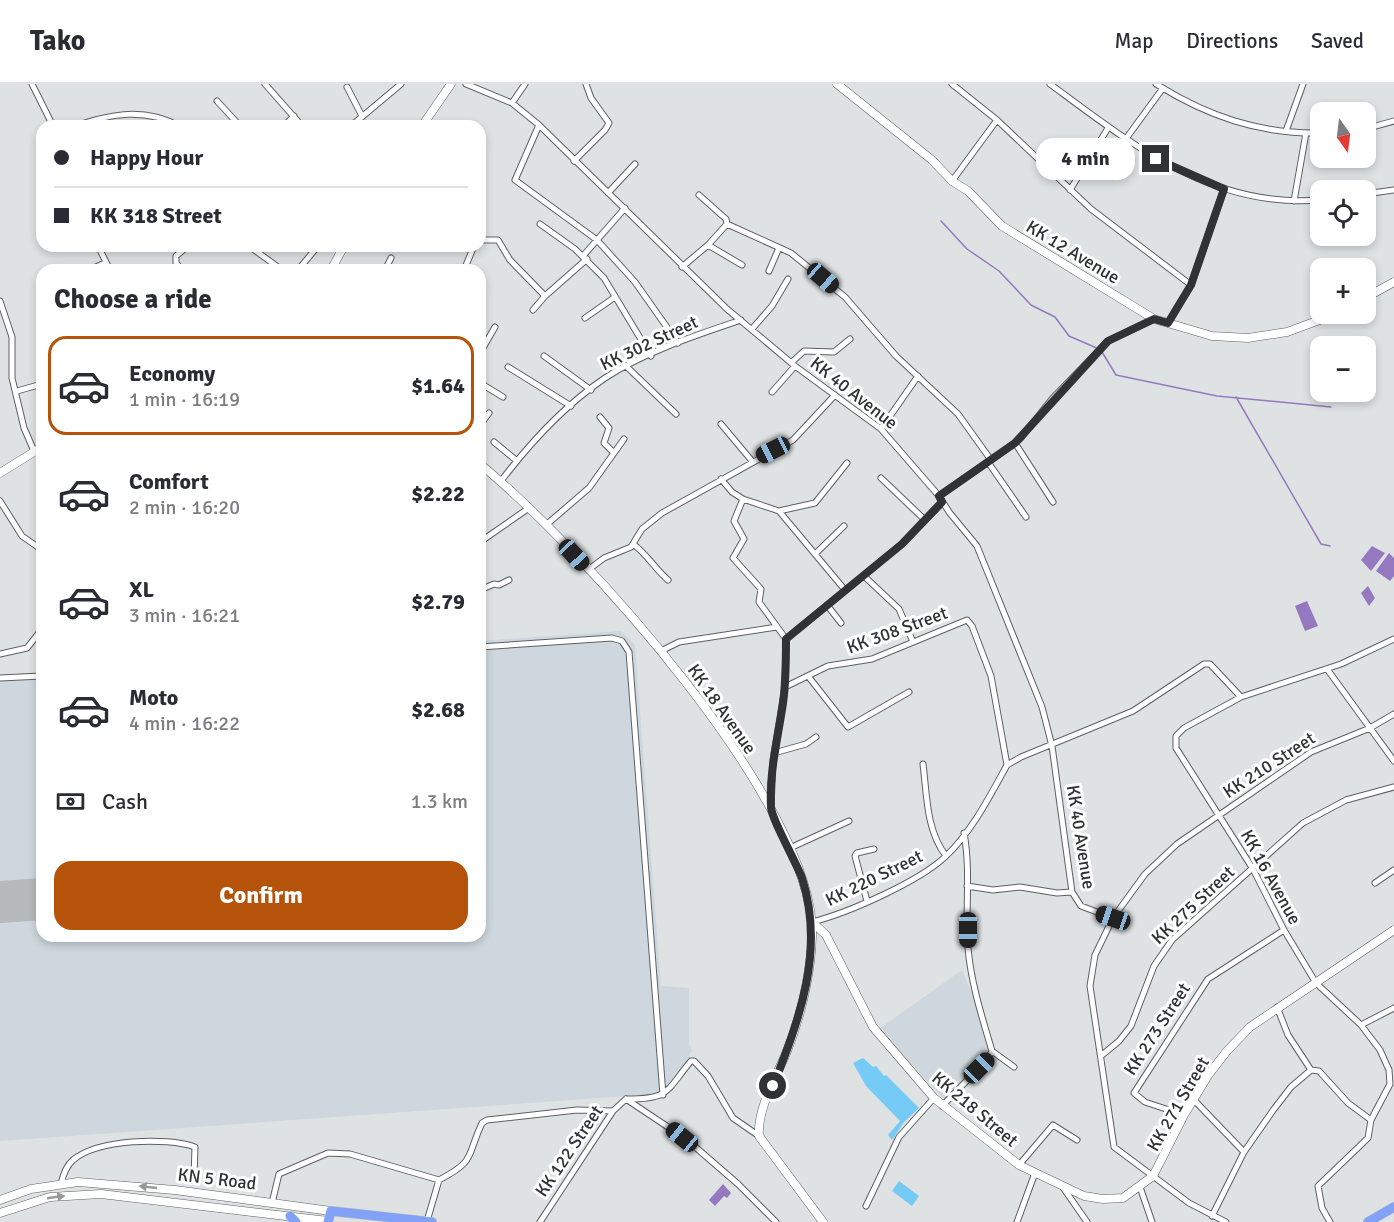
<!DOCTYPE html>
<meta charset="utf-8">
<style>
body{margin:0;font-family:Signika,sans-serif;background:#f7f7f7;color:#2b2b33;height:100vh;display:flex;flex-direction:column;font-size:22px;white-space:nowrap}
*{box-sizing:border-box;margin:0}
p{font-size:20px;color:#7c7c81}
.icon{flex:none;width:33px;height:33px;fill:none;stroke:currentColor;stroke-width:2;stroke-linecap:round;stroke-linejoin:round}
.map{position:relative;flex:1;overflow:hidden}
.drawer{position:absolute;left:36px;top:180px;width:450px;height:678px;display:flex;flex-direction:column;background:#fff;border-radius:18px;box-shadow:0 3px 9px #0003}
.drawer>*{flex:none}
.guide{position:absolute;left:36px;top:36px;width:450px;height:132px;border-radius:18px;box-shadow:0 3px 9px #0003;display:grid;align-content:center;height:132px;padding:0 18px;background:#fff}
.needle{width:39px;rotate:166deg}
.tools{position:absolute;left:1310px;top:18px;display:grid;gap:12px}
.tools a{display:grid;place-items:center;width:66px;height:66px;border-radius:12px;background:#fff;box-shadow:0 3px 9px #0003;font-size:30px}
.end{position:absolute;width:27px;height:27px;margin:-14px;border:8px solid #313233;background:#fff;box-shadow:0 0 0 3px #fff}
.from{border-radius:50%}
.bubble{position:absolute;height:42px;border-radius:18px;background:#fff;box-shadow:0 3px 9px #0003;font-size:20px;font-weight:700;line-height:42px;text-align:center}
.car{position:absolute;width:18px;height:36px;margin:-18px -9px;border-radius:8px;box-shadow:0 0 4px 2px #0007;background:linear-gradient(#222 24%,#8ab4d8 0 40%,#222 0 76%,#8ab4d8 0 86%,#222 0)}
.guide b{display:flex;align-items:center;gap:21px;height:57px;font-size:22px}
.guide b+b{border-top:2px solid #e1e1e2}
.guide i{width:15px;height:15px;background:#2b2b33}
ul{padding:0;list-style:none}
li{display:flex;align-items:center;gap:18px;height:99px;margin:0 12px 9px;padding:0 6px;border:3px solid transparent;border-radius:18px}
li div{flex:1}
li b{display:block;font-size:22px}
li em{font-style:normal;font-weight:700}
li.active{border-color:#b45309}
li>.icon{width:54px;height:54px;stroke-width:1.5}
h2{padding:0 18px;font-size:27px;line-height:72px}
.pay{display:flex;align-items:center;gap:15px;height:66px;padding:0 18px;font-size:22px}
.pay p{margin-inline-start:auto}
.cta{display:flex;gap:12px;margin-top:auto;padding:12px 18px}
.cta a{flex:1;height:69px;border-radius:18px;background:#b45309;color:#fff;font-size:24px;font-weight:700;line-height:69px;text-align:center}
header{display:flex;align-items:center;gap:36px;box-sizing:border-box;height:84px;padding:0 30px;background:#fff;border-bottom:2px solid #e1e1e2}
header strong{font-size:28px}
nav{display:flex;gap:33px;margin-inline-start:auto;font-size:21px}
.map>svg:first-child{display:block}
</style>
<header>
<strong>Tako</strong>
<nav><a>Map</a><a>Directions</a><a>Saved</a></nav>
</header>
<div class="map">
<svg width="1394" height="1138" viewBox="0 0 1394 1138">
<rect width="100%" height="100%" fill="#dee2e3"/>
<path fill="#cdd7dd" d="M621,547L635,561L661,902L689,904V959L692,967L689,970L690,974L664,1006L642,1011L0,1057V591L42,588V852H480V557Z
M962,886L979,927L989,968L946,1017L879,945Z"/>
<path fill="#75caf6" d="M863,974L873,983L876,982L884,992L886,991L919,1024L904,1038L892,1056L888,1051L900,1037L866,1002L853,979Z
M899,1097L919,1112L912,1122L892,1107Z"/>
<path fill="#9579c0" d="M1372,462L1385,469L1371,487L1361,476Z
M1389,469L1394,474V492L1390,497L1376,487Z
M1368,502L1375,514L1369,522L1361,509Z
M1307,517L1318,542L1305,547L1295,522Z
M723,1100L731,1109L727,1114L724,1112L715,1122L709,1116Z"/>
<g fill="none" stroke-linecap="round" stroke-linejoin="round">
<path stroke="#9579c0" stroke-width="1.5" d="M941,137L967,165L999,187L1031,221L1055,233L1069,252L1099,265
M1102,268L1116,291L1217,312L1331,323
M1236,313L1321,460L1330,462"/>
<path stroke="#b7babb" stroke-width="42" d="M0,818L42,815"/>
<g stroke="#5d6062" stroke-width="7">
<path id="street" d="M32,0L53,42
M265,0L302,42
M466,0L512,19L539,41L727,225L795,282L881,345L939,412L949,428L977,462L1042,623L1052,662L1072,808L1081,822L1113,834
M952,0L997,36L1091,125L1191,201
M1050,0C1131,60 1212,125 1320,116
M1156,0C1207,32 1259,50 1320,49
M347,3L362,32
M217,17L240,42
M512,19L525,0
M539,41L515,96L597,156L635,198L678,259
M75,42C111,30 144,23 179,42
M284,42L294,32
M351,42L401,0
M1365,45L1394,37
M1286,47L1303,0
M1125,56L1163,4
M574,77L605,46L609,39L591,14L586,0
M952,97L997,36
M1070,106L1108,44
M608,109L635,80
M1365,110L1394,106
M699,111L726,135L727,140
M1294,117L1306,49
M540,140L575,165L604,194L651,272
M480,156H498L510,176L545,212L587,175
M708,161L742,181
M98,162L110,186
M249,162L282,186
M583,172L625,124
M682,183L708,161L727,140L791,169L845,213L896,272L958,330L991,376L939,412
M89,186L105,179
M182,186L176,179V172L188,162
M298,186L318,162
M385,186L391,174
M464,186L474,162
M769,187L779,164
M0,217L12,253V294L24,344L34,367
M533,226L545,212
M585,234L615,213
M1168,239L1191,201L1224,105
M752,245L772,222L788,195
M480,269L495,243
M544,272L591,306
M792,278L804,267L834,268L850,255
M508,283L571,322
M627,283L676,330
M480,299L503,313
M17,307L42,300
M772,308L795,282
M600,333L609,344L604,359L613,368
M721,340L752,377
M480,341L489,329
M881,345L918,292
M494,358L517,377
M1015,359L1053,418
M991,376L1020,355L1052,315L1108,257L1154,235
M988,378L1026,433
M881,394L925,436
M721,395L732,408L743,415L779,427L845,506
M501,397C530,359 565,321 605,294C644,268 697,251 741,236
M743,415L734,437L744,455L733,474L761,505L759,518L786,555L785,603L773,676L771,724
M0,417L22,452L42,466
M779,427L815,419L847,379
M546,441L589,404L624,355
M480,458L529,424
M633,460C648,471 654,484 668,496
M815,470L844,442
M588,486L604,474L631,463L642,445L662,429L793,356L835,311
M864,492L899,525L913,558
M480,506L494,500L499,501L509,496
M827,521L841,539
M786,555L902,460L942,419
M480,563L612,554L622,557L629,568L663,1011
M661,567L679,558L777,543
M0,570L27,564L42,545
M1327,585L1394,677
M808,592L848,643L909,608
M0,594L42,592
M785,603L828,582L872,575L967,536L972,542L991,592L1007,681L1021,673L1133,627L1204,580H1210L1241,613
M774,669L806,660L816,653
M923,680C927,711 926,746 946,772
M790,764L849,737
M1375,799L1394,786
M967,802L993,806L1020,803L1057,809L1072,808
M867,817L855,772L857,769L874,765
M812,838C848,829 918,798 945,773C971,749 990,712 1007,681
M1277,923L1288,951L1311,986
M1361,941L1394,924
M992,967L1014,983
M1102,971L1119,957L1131,942L1154,882L1172,856L1303,739L1346,716L1394,703
M1311,986L1319,987L1348,1019L1371,1036
M626,1015L686,1055L738,1100L776,1138
M628,1015C670,1015 666,1007 691,977H694L708,992L733,1034L759,1052
M1194,1016L1244,1068
M942,1022L988,975L992,967C982,933 971,899 968,864C965,825 971,787 964,749
M1184,1031L1145,1018L1134,1009L1208,895L1284,846
M1019,1081L1053,1041L1077,1056
M61,1100C63,1091 66,1082 73,1076C98,1055 166,1053 195,1063L194,1093
M1062,1102L1087,1138
M1140,1103L1152,1138
M272,1119L279,1090L328,1069L350,1070L439,1096C477,1076 466,1073 482,1039L487,1036L577,1026L613,1027
M866,1122L899,1053L934,1014
M1212,1132L1244,1068L1274,1025L1291,1003L1311,986
M427,1137L439,1096
M540,1138L613,1027L626,1015
M1017,1138L1035,1089
M1226,1138L1189,1119L1114,1063L1090,902L1095,871L1113,834L1145,790L1177,760L1311,668L1370,644L1394,630
M1330,1138L1322,1124L1318,1102L1368,1054L1371,1036L1390,1000L1389,986L1380,966L1361,941L1316,899L1284,846L1253,785L1176,664V652L1184,644L1241,613L1341,580L1394,555"/>
</g>
<g stroke="#5d6062" stroke-width="9">
<path id="secondary" d="M837,0L932,76L952,97L968,107L1002,142L1154,235L1212,252L1248,254L1287,248L1336,230
M422,42L451,0
M331,186L344,162
M1365,214L1394,198
M480,380C580,462 816,720 812,852C811,889 801,932 787,967C777,992 757,1024 759,1052L823,1138
M0,389L42,363
M812,838L826,851L873,943L934,1014L1019,1081L1084,1112L1103,1115L1123,1114L1153,1092L1184,1031L1209,990L1227,967L1250,943L1394,846
M0,1116L31,1105L78,1098L175,1106L331,1127
M0,1129L50,1113L101,1110L328,1137"/>
</g>
<g stroke="#bdbdbe" stroke-width="10">
<path id="highway" d="M290,1132L296,1138
M328,1138L331,1127L432,1138
M1368,1138L1394,1123"/>
</g>
<use href="#street" stroke="#fff" stroke-width="5"/>
<use href="#secondary" stroke="#fff" stroke-width="8"/>
<use href="#highway" stroke="#82a2f8" stroke-width="9"/>
</g>
<defs><path id="oneway-solid" d="M-6-.8H1V-3.2L6.5 0L1 3.2V.8H-6Z" transform="scale(1.5)"/></defs>
<g fill="#989899">
<use href="#oneway-solid" transform="translate(148 1103) rotate(-174)"/>
<use href="#oneway-solid" transform="translate(56 1113) rotate(-8)"/>
</g>
<g fill="none" stroke-linecap="round" stroke-linejoin="round">
<path stroke="#313233" stroke-width="8" d="M773,1002C800,934 825,866 802,794C796,778 771,734 771,723C769,688 778,654 783,619C786,598 786,577 786,555L902,460L942,418L939,412L1015,359L1108,257L1154,235L1168,239L1191,201L1224,105L1156,75"/>
</g>
<g text-anchor="middle" stroke-width="6" stroke-linejoin="round" paint-order="stroke">
<g font-size="18" fill="#313233" stroke="#fff">
<text transform="translate(1073 168) rotate(31)" y="6">KK 12 Avenue</text>
<text transform="translate(649 259) rotate(-25)" y="6">KK 302 Street</text>
<text transform="translate(854 309) rotate(38)" y="6">KK 40 Avenue</text>
<text transform="translate(897 546) rotate(-20)" y="6">KK 308 Street</text>
<text transform="translate(722 625) rotate(55)" y="6">KK 18 Avenue</text>
<text transform="translate(1269 681) rotate(-33)" y="6">KK 210 Street</text>
<text transform="translate(1081 753) rotate(81)" y="6">KK 40 Avenue</text>
<text transform="translate(1271 793) rotate(61)" y="6">KK 16 Avenue</text>
<text transform="translate(874 794) rotate(-26)" y="6">KK 220 Street</text>
<text transform="translate(1193 821) rotate(-43)" y="6">KK 275 Street</text>
<text transform="translate(1157 945) rotate(-57)" y="6">KK 273 Street</text>
<text transform="translate(1178 1020) rotate(-60)" y="6">KK 271 Street</text>
<text transform="translate(975 1025) rotate(40)" y="6">KK 218 Street</text>
<text transform="translate(569 1067) rotate(-56)" y="6">KK 122 Street</text>
<text transform="translate(217 1095) rotate(7)" y="6">KN 5 Road</text>
</g>
</g>
</svg>
<div class="tools">
<a><svg class="needle" viewBox="-14 -14 28 28"><path d="M0-13l5 13h-10z" fill="#e53935"/><path d="M0 13l5-13h-10z" fill="#7c7c81"/></svg></a>
<a><svg class="icon" aria-label="locate" viewBox="0 0 24 24"><circle cx="12" cy="12" r="6"/><path d="M12 2v4M12 18v4M2 12h4M18 12h4"/></svg></a>
<a>+</a>
<a>−</a>
</div>
<i class="end from" style="left:773px;top:1002px"></i>
<i class="end" style="left:1156px;top:75px"></i>
<div class="bubble" style="left:1036px;top:54px;width:99px">4 min</div>
<i class="car" style="left:823px;top:194px;rotate:131deg"></i>
<i class="car" style="left:773px;top:366px;rotate:243deg"></i>
<i class="car" style="left:574px;top:471px;rotate:137deg"></i>
<i class="car" style="left:1113px;top:834px;rotate:289deg"></i>
<i class="car" style="left:968px;top:846px;rotate:180deg"></i>
<i class="car" style="left:979px;top:984px;rotate:45deg"></i>
<i class="car" style="left:682px;top:1053px;rotate:309deg"></i>
<div class="guide">
<b><i class="from"></i>Happy Hour</b>
<b><i></i>KK 318 Street</b>
</div>
<section class="drawer">
<h2>Choose a ride</h2>
<ul>
<li class="active"><svg class="icon" aria-label="car" viewBox="0 0 24 24"><path d="M5 17H2v-5l4-1 3-4h7l3 4 3 1v5h-3M9 17h6M6 11h13"/><circle cx="7" cy="17" r="2"/><circle cx="17" cy="17" r="2"/></svg><div><b>Economy</b><p>1 min · 16:19</p></div><em>$1.64</em></li>
<li><svg class="icon" aria-label="car" viewBox="0 0 24 24"><path d="M5 17H2v-5l4-1 3-4h7l3 4 3 1v5h-3M9 17h6M6 11h13"/><circle cx="7" cy="17" r="2"/><circle cx="17" cy="17" r="2"/></svg><div><b>Comfort</b><p>2 min · 16:20</p></div><em>$2.22</em></li>
<li><svg class="icon" aria-label="car" viewBox="0 0 24 24"><path d="M5 17H2v-5l4-1 3-4h7l3 4 3 1v5h-3M9 17h6M6 11h13"/><circle cx="7" cy="17" r="2"/><circle cx="17" cy="17" r="2"/></svg><div><b>XL</b><p>3 min · 16:21</p></div><em>$2.79</em></li>
<li><svg class="icon" aria-label="car" viewBox="0 0 24 24"><path d="M5 17H2v-5l4-1 3-4h7l3 4 3 1v5h-3M9 17h6M6 11h13"/><circle cx="7" cy="17" r="2"/><circle cx="17" cy="17" r="2"/></svg><div><b>Moto</b><p>4 min · 16:22</p></div><em>$2.68</em></li>
</ul>
<div class="pay"><svg class="icon" aria-label="cash" viewBox="0 0 24 24"><path d="M3 7h18v10H3z"/><circle cx="12" cy="12" r="2"/></svg>Cash<p>1.3 km</p></div>
<div class="cta"><a>Confirm</a></div>
</section>
</div>
